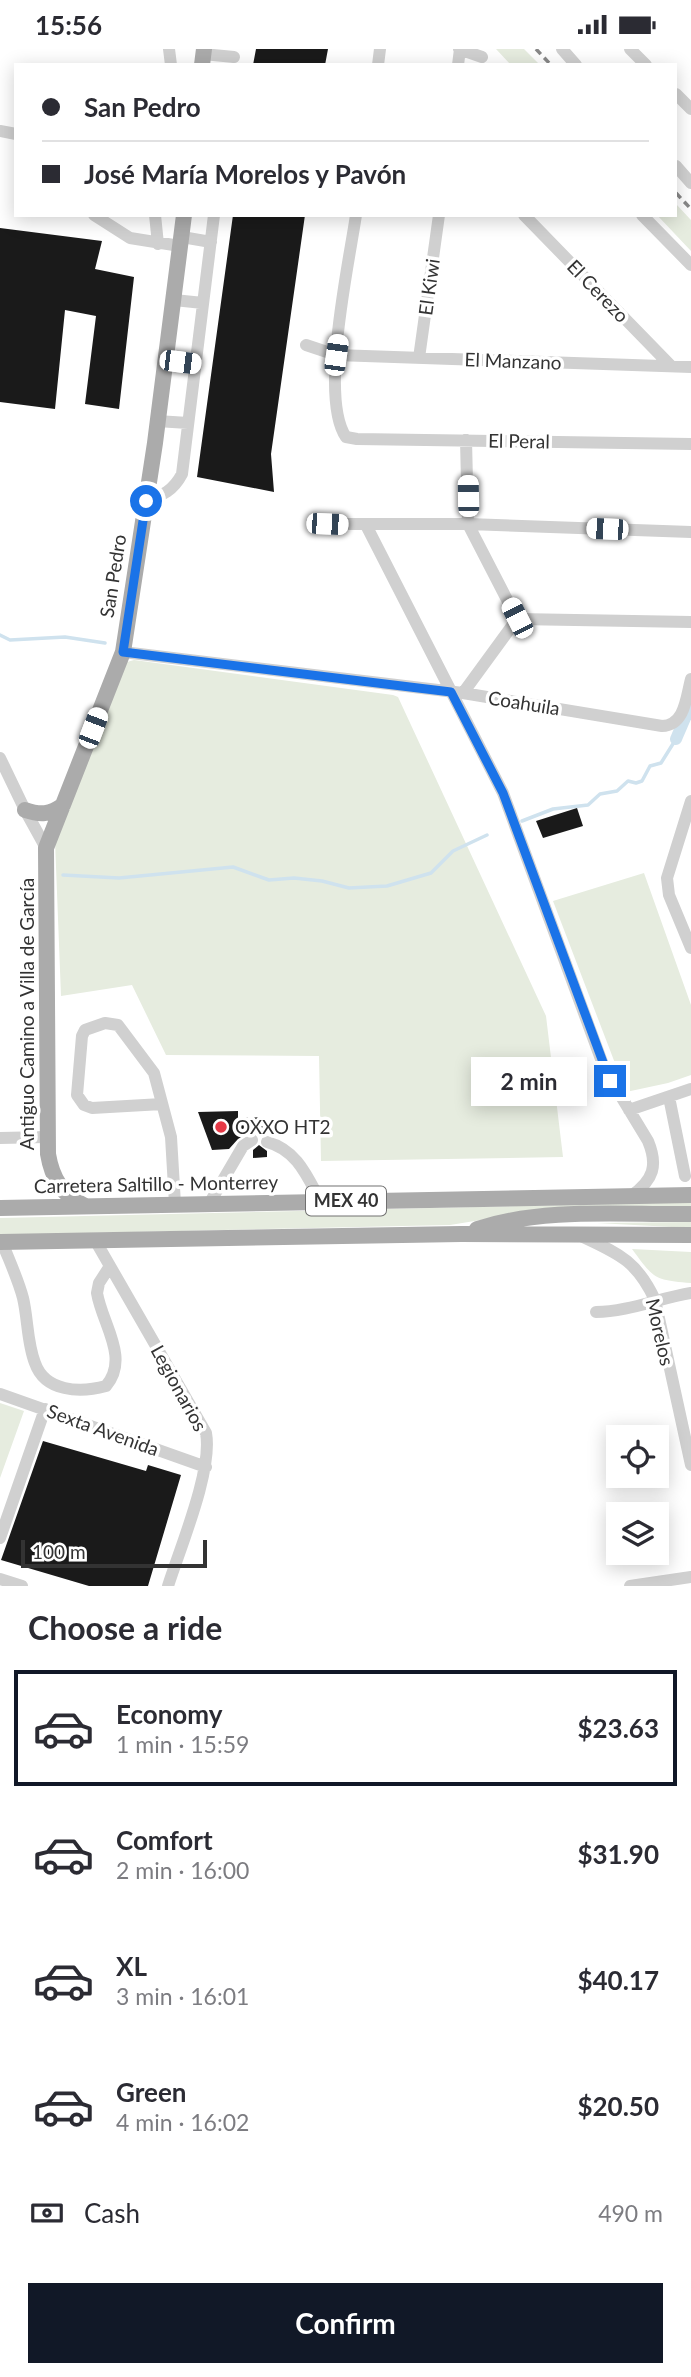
<!DOCTYPE html>
<meta charset="utf-8">
<style>
body{margin:0;font-family:Lato,sans-serif;background:#f7f7f7;color:#2b2b33;height:100vh;display:flex;flex-direction:column;font-size:26px;white-space:nowrap}
*{box-sizing:border-box;margin:0}
p{font-size:23px;color:#7c7c81}
.icon{flex:none;width:38px;height:38px;fill:none;stroke:currentColor;stroke-width:2;stroke-linecap:round;stroke-linejoin:round}
.map{position:relative;height:1537px;overflow:hidden}
.panel{display:flex;flex-direction:column;background:#fff;flex:1}
.panel>*{flex:none}
.hud{position:absolute;left:14px;top:14px;width:663px;height:154px;border-radius:0px;box-shadow:0 4px 18px #0003;display:grid;align-content:center;height:154px;padding:0 28px;background:#fff}
.tools{position:absolute;left:606px;top:1376px;display:grid;gap:14px}
.tools a{display:grid;place-items:center;width:63px;height:63px;border-radius:0px;background:#fff;box-shadow:0 4px 18px #0003;font-size:35px}
.scale{position:absolute;left:21px;bottom:18px;width:186px;box-sizing:border-box;padding-left:7px;border:4px solid #333;border-top:0;font-size:19px;line-height:24px;white-space:nowrap;color:#333;-webkit-text-stroke:5px #fff;paint-order:stroke}
.end{position:absolute;width:32px;height:32px;margin:-16px;border:9px solid #1a73e8;background:#fff;box-shadow:0 0 0 4px #fff}
.from{border-radius:50%}
.bubble{position:absolute;height:49px;border-radius:0px;background:#fff;box-shadow:0 4px 18px #0003;font-size:23px;font-weight:700;line-height:49px;text-align:center}
.car{position:absolute;width:21px;height:42px;margin:-21px -10px;border-radius:9px;box-shadow:0 0 5px 2px #0007;background:linear-gradient(#fff 24%,#345 0 40%,#fff 0 76%,#345 0 86%,#fff 0)}
.hud b{display:flex;align-items:center;gap:24px;height:66px;font-size:26px}
.hud b+b{border-top:2px solid #e1e1e2}
.hud i{width:18px;height:18px;background:#2b2b33}
ul{padding:0;list-style:none}
li{display:flex;align-items:center;gap:21px;height:116px;margin:0 14px 10px;padding:0 14px;border:4px solid transparent;border-radius:0px}
li div{flex:1}
li b{display:block;font-size:26px}
li em{font-style:normal;font-weight:700}
li.selected{border-color:#111827}
li>.icon{width:63px;height:63px;stroke-width:1.5}
h2{padding:0 28px;font-size:32px;line-height:84px}
.pay{display:flex;align-items:center;gap:18px;height:77px;padding:0 28px;font-size:26px}
.pay p{margin-inline-start:auto}
.primary-button{display:flex;gap:14px;margin-top:auto;padding:14px 28px}
.primary-button a{flex:1;height:80px;border-radius:0px;background:#111827;color:#fff;font-size:28px;font-weight:700;line-height:80px;text-align:center}
.status{display:flex;justify-content:space-between;align-items:center;height:49px;padding:0 35px;background:#fff;direction:ltr}
.status svg{height:19px;fill:currentColor}
.map>svg:first-child{display:block}
</style>
<div class="status"><b>15:56</b><svg viewBox="0 0 49 12"><path d="M0 12V9h3v3zM5 12V6h3v6zM10 12V3h3v9zM15 12V0h3v12zM26 1h20v11H26zM47 4h2v5h-2z"/></svg></div>
<div class="map">
<svg width="691" height="1537" viewBox="0 0 691 1537">
<rect width="100%" height="100%" fill="#fff"/>
<path fill="#e6ecdf" d="M496,0H524L540,16H511Z
M676,155L691,171V202L657,166H676Z
M134,611L393,646L398,648L546,967L563,1108L321,1112L319,1007L166,1006L132,936L61,947L55,792L127,613Z
M644,824L691,956V1026L668,1034L626,1043L553,852Z
M691,1153V1160L531,1163L450,1176L0,1186V1169Z
M691,1173V1179L597,1174Z
M632,1200L691,1203V1234C654,1231 654,1230 632,1200Z
M0,1354L24,1362L0,1429Z"/>
<g fill="none" stroke-linecap="round" stroke-linejoin="round">
<path stroke="#cfe2ee" stroke-width="3.5" d="M0,586L10,591L65,588L105,594
M522,772L553,760L588,756L600,745L617,742L628,732L636,734L642,732L650,717L661,714L676,690
M63,826L119,829L233,818L269,831L294,829L322,832L349,839L387,837L431,824L453,802L487,786"/>
<path stroke="#cfe2ee" stroke-width="12" d="M676,690L691,655"/>
</g>
<path fill="#1a1a1a" d="M256,0H328L325,16H253Z
M233,166H305L271,405L274,443L197,428Z
M0,179L102,192L95,220L134,228L119,360L85,355L96,267L65,261L55,360L0,353Z
M577,759L583,777L543,789L536,772Z
M238,1062V1069L266,1068V1084L260,1088L256,1084L251,1082L238,1090L229,1100L212,1101L198,1063Z
M259,1096L267,1102V1108L253,1109V1101Z
M43,1392L146,1422L148,1416L181,1426L148,1537H89L1,1511Z"/>
<g fill="none" stroke-linecap="round" stroke-linejoin="round">
<path stroke="#d0d0d0" stroke-width="12" d="M169,0L171,16
M459,0L482,8
M562,0L576,16
M630,0L646,16
M203,5L234,8
M378,16L380,0
M458,16L460,0
M676,45L691,60
M0,82L16,85
M676,117L691,134
M94,166L130,189L180,197
M155,166L158,195
M356,166C349,214 319,349 346,388L357,390L691,395
M524,166L671,317
M642,166L691,216
M182,188L211,193
M174,251L203,254
M306,296L336,306L691,318
M419,309L439,166
M165,311L195,315
M157,372L188,374
M466,391L468,475L517,570
M146,452C163,446 173,442 182,425L214,166
M327,475H468L691,483
M366,476L503,744L605,1021L648,1092C658,1116 654,1131 631,1147
M517,570L691,573
M123,603L463,644L662,677C685,676 686,649 691,630
M463,644L517,570
M0,709L25,761L46,799
M691,752L667,829L669,846L691,899
M669,1048L685,1127
M162,1055L92,1059L84,1056L77,1046L82,987L85,981L105,974L118,976L154,1024L171,1088L175,1155
M629,1061L691,1040
M0,1089L47,1088
M267,1093C297,1101 307,1127 321,1153
M209,1155L243,1097L252,1091
M579,1186C617,1204 636,1210 655,1251L691,1416
M95,1191L206,1384C213,1421 180,1499 168,1537
M2,1193C9,1211 18,1230 23,1249C28,1270 27,1294 35,1314C45,1343 80,1344 106,1337C130,1309 102,1275 97,1244L99,1234L110,1217
M596,1263C627,1263 660,1249 691,1244
M0,1345L206,1418
M0,1489L45,1360
M0,1530L22,1537
M630,1537L691,1528"/>
<path stroke="#ababab" stroke-width="16" d="M202,16L204,0
M25,761C40,766 50,766 63,756
M85,1157C62,1146 52,1129 48,1105L46,799L123,603L155,394L184,166
M0,1159L691,1146
M477,1180C545,1158 621,1166 691,1165
M0,1193L461,1185L691,1186"/>
<path stroke="#888" stroke-width="3.5" stroke-dasharray="7 5" stroke-linecap="butt" d="M536,0L551,16
M676,144L691,160"/>
</g>
<g fill="none" stroke-linecap="round" stroke-linejoin="round">
<path stroke="#1a73e8" stroke-width="9" d="M146,452L123,603L451,643L503,744L610,1032"/>
</g>
<circle fill="#e63946" stroke="#fff" stroke-width="2.5" cx="221" cy="1078" r="7"/>
<g text-anchor="middle" stroke-width="7" stroke-linejoin="round" paint-order="stroke">
<rect fill="#fff" stroke="#707070" stroke-width="2" x="306" y="1137.5" width="80" height="29" rx="5"/>
<g font-size="18" font-weight="bold" fill="#333">
<text x="346" y="1158">MEX 40</text>
</g>
<g font-size="19" fill="#333" stroke="#fff">
<text transform="translate(429 238) rotate(-82)" y="7">El Kiwi</text>
<text transform="translate(598 242) rotate(46)" y="7">El Cerezo</text>
<text transform="translate(513 312) rotate(2)" y="7">El Manzano</text>
<text transform="translate(519 392) rotate(1)" y="7">El Peral</text>
<text transform="translate(113 527) rotate(-81)" y="7">San Pedro</text>
<text transform="translate(524 654) rotate(9)" y="7">Coahuila</text>
<text transform="translate(27 965) rotate(-90)" y="7">Antiguo Camino a Villa de García</text>
<text transform="translate(156 1135) rotate(-1)" y="7">Carretera Saltillo - Monterrey</text>
<text transform="translate(660 1283) rotate(77)" y="7">Morelos</text>
<text transform="translate(179 1339) rotate(61)" y="7">Legionarios</text>
<text transform="translate(103 1381) rotate(20)" y="7">Sexta Avenida</text>
</g>
<g font-size="19" fill="#333" stroke="#fff" text-anchor="start">
<text x="235" y="1085">OXXO HT2</text>
</g>
</g>
</svg>
<div class="tools">
<a><svg class="icon" aria-label="locate" viewBox="0 0 24 24"><circle cx="12" cy="12" r="6"/><path d="M12 2v4M12 18v4M2 12h4M18 12h4"/></svg></a>
<a><svg class="icon" aria-label="layers" viewBox="0 0 24 24"><path d="M12 4l9 5-9 5-9-5zM3 14l9 5 9-5"/></svg></a>
</div>
<div class="scale">100 m</div>
<i class="end from" style="left:146px;top:452px"></i>
<i class="end" style="left:610px;top:1032px"></i>
<div class="bubble" style="left:471px;top:1008px;width:116px">2 min</div>
<i class="car" style="left:336px;top:306px;rotate:8deg"></i>
<i class="car" style="left:180px;top:313px;rotate:97deg"></i>
<i class="car" style="left:468px;top:447px;rotate:359deg"></i>
<i class="car" style="left:327px;top:475px;rotate:92deg"></i>
<i class="car" style="left:607px;top:480px;rotate:272deg"></i>
<i class="car" style="left:517px;top:569px;rotate:333deg"></i>
<i class="car" style="left:93px;top:679px;rotate:21deg"></i>
<div class="hud">
<b><i class="from"></i>San Pedro</b>
<b><i></i>José María Morelos y Pavón</b>
</div>
</div>
<section class="panel">
<h2>Choose a ride</h2>
<ul>
<li class="selected"><svg class="icon" aria-label="car" viewBox="0 0 24 24"><path d="M5 17H2v-5l4-1 3-4h7l3 4 3 1v5h-3M9 17h6M6 11h13"/><circle cx="7" cy="17" r="2"/><circle cx="17" cy="17" r="2"/></svg><div><b>Economy</b><p>1 min · 15:59</p></div><em>$23.63</em></li>
<li><svg class="icon" aria-label="car" viewBox="0 0 24 24"><path d="M5 17H2v-5l4-1 3-4h7l3 4 3 1v5h-3M9 17h6M6 11h13"/><circle cx="7" cy="17" r="2"/><circle cx="17" cy="17" r="2"/></svg><div><b>Comfort</b><p>2 min · 16:00</p></div><em>$31.90</em></li>
<li><svg class="icon" aria-label="car" viewBox="0 0 24 24"><path d="M5 17H2v-5l4-1 3-4h7l3 4 3 1v5h-3M9 17h6M6 11h13"/><circle cx="7" cy="17" r="2"/><circle cx="17" cy="17" r="2"/></svg><div><b>XL</b><p>3 min · 16:01</p></div><em>$40.17</em></li>
<li><svg class="icon" aria-label="car" viewBox="0 0 24 24"><path d="M5 17H2v-5l4-1 3-4h7l3 4 3 1v5h-3M9 17h6M6 11h13"/><circle cx="7" cy="17" r="2"/><circle cx="17" cy="17" r="2"/></svg><div><b>Green</b><p>4 min · 16:02</p></div><em>$20.50</em></li>
</ul>
<div class="pay"><svg class="icon" aria-label="cash" viewBox="0 0 24 24"><path d="M3 7h18v10H3z"/><circle cx="12" cy="12" r="2"/></svg>Cash<p>490 m</p></div>
<div class="primary-button"><a>Confirm</a></div>
</section>
